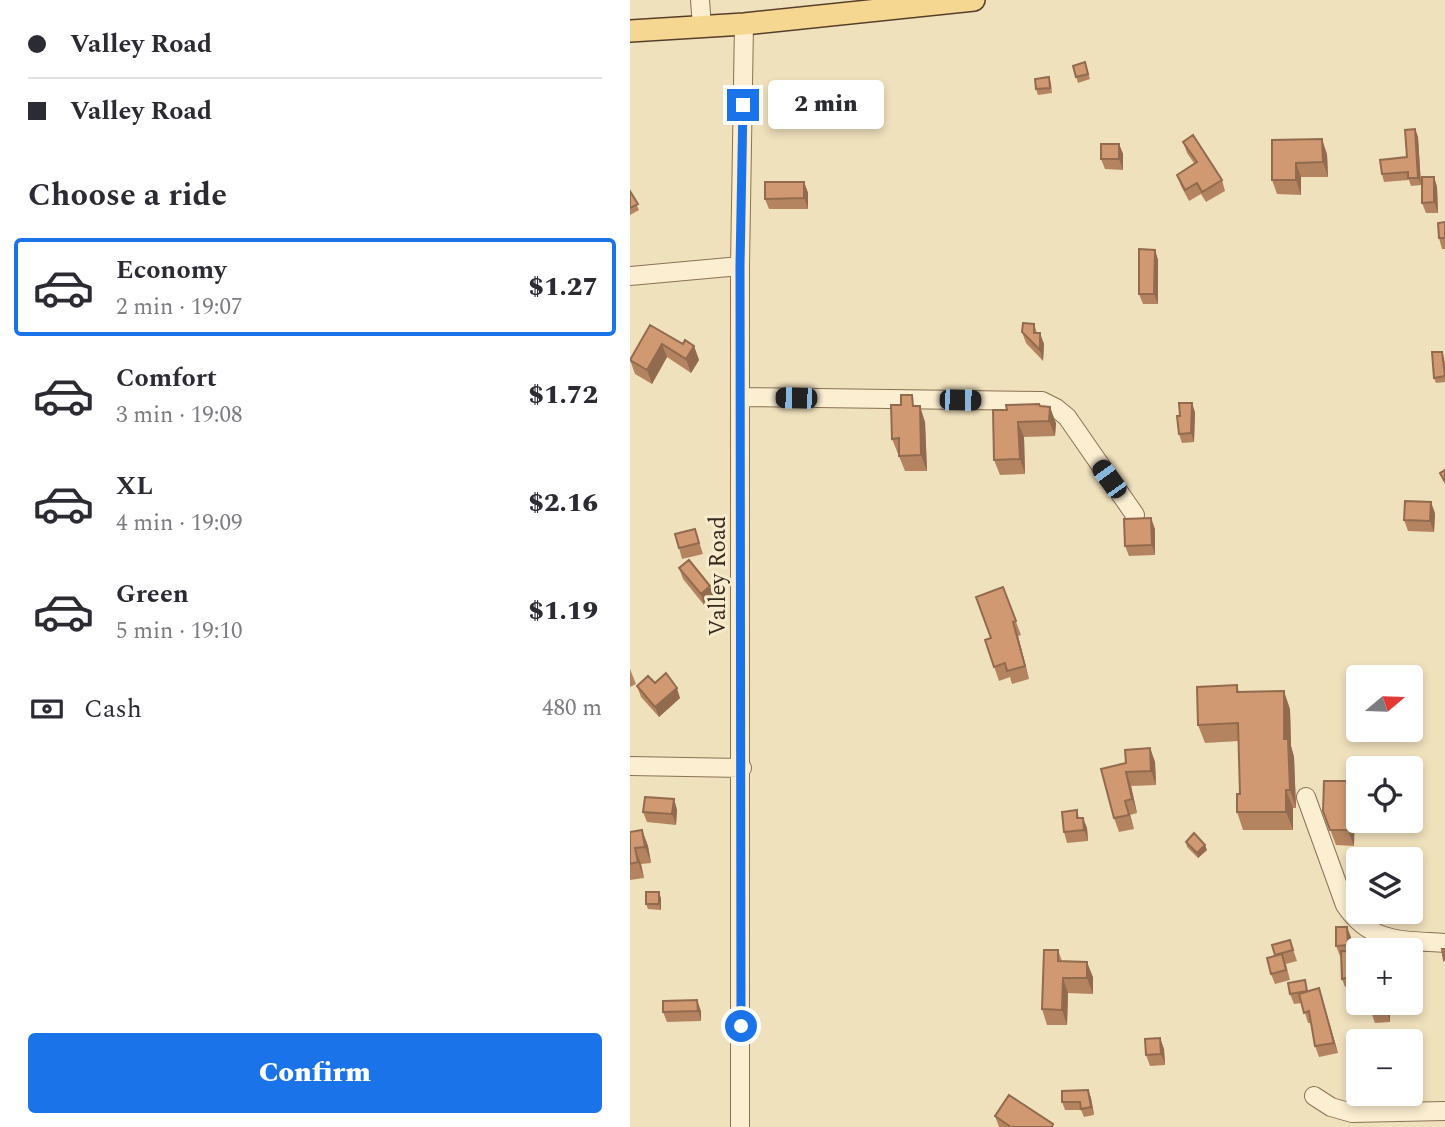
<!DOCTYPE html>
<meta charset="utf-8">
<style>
body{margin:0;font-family:Spectral,serif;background:#f2f2f3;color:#2b2b33;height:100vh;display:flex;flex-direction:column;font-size:26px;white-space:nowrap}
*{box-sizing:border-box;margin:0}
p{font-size:23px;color:#7c7c81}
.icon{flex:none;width:38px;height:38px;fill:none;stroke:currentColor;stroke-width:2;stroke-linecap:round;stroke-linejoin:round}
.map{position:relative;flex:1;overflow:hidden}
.details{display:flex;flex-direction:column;background:#fff;width:630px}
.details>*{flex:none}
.banner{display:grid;align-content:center;height:154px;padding:0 28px;background:#fff}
.needle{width:46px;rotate:71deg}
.fabs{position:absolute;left:716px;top:665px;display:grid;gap:14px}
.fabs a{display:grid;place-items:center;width:77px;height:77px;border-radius:7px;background:#fff;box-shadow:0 4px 10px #0003;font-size:35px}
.end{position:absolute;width:32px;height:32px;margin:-16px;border:9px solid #1a73e8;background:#fff;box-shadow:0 0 0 4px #fff}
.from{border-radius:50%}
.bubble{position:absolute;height:49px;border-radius:7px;background:#fff;box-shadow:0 4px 10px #0003;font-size:23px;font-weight:800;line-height:49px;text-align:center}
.car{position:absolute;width:21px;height:42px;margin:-21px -10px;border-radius:9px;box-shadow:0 0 5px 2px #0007;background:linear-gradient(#222 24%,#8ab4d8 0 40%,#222 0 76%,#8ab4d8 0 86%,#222 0)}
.banner b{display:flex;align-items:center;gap:24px;height:66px;font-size:26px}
.banner b+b{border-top:2px solid #e1e1e2}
.banner i{width:18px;height:18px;background:#2b2b33}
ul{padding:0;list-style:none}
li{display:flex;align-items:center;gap:21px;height:98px;margin:0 14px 10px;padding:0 14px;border:4px solid transparent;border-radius:7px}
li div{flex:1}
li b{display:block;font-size:26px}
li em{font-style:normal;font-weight:800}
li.selected{border-color:#1a73e8}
li>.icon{width:63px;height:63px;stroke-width:1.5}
h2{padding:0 28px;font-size:32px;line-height:84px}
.pay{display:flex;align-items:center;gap:18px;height:77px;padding:0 28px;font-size:26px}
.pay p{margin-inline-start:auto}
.cta{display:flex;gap:14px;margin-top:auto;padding:14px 28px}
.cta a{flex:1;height:80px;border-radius:7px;background:#1a73e8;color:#fff;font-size:28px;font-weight:800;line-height:80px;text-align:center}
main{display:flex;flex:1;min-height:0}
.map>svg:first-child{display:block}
</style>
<main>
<section class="details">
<div class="banner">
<b><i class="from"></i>Valley Road</b>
<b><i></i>Valley Road</b>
</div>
<h2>Choose a ride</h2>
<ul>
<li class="selected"><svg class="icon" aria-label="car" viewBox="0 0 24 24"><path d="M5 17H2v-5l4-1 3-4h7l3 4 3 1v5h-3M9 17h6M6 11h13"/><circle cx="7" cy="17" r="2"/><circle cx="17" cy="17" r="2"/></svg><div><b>Economy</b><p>2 min · 19:07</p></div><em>$1.27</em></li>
<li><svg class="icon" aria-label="car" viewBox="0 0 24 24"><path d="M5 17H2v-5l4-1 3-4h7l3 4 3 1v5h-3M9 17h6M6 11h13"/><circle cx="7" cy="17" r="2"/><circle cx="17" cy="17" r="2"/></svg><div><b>Comfort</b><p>3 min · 19:08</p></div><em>$1.72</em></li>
<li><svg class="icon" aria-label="car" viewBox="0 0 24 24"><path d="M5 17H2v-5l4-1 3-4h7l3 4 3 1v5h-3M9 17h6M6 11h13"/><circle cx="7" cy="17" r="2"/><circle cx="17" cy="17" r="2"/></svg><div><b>XL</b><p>4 min · 19:09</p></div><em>$2.16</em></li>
<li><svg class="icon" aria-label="car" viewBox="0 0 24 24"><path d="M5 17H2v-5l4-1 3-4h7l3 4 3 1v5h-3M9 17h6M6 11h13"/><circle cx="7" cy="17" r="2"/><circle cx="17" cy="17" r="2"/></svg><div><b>Green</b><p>5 min · 19:10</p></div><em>$1.19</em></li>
</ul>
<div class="pay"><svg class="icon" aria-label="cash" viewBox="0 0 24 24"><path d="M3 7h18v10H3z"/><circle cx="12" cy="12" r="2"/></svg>Cash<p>480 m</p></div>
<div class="cta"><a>Confirm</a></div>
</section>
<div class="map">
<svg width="815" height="1127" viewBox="0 0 815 1127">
<rect width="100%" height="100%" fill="#f0e1bd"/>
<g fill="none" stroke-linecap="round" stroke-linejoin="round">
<g stroke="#897155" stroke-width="20">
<path id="minor" d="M70,0L72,27
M0,276L110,266
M112,397L412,401L426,408L437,417L505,515
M0,766L112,768
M676,797L715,905C741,944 773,940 815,943
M684,1096L701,1107L722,1113L815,1111
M110,1127V266L114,24"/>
</g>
<g stroke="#563f2a" stroke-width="24">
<path id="major" d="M0,31L114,24L344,0"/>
</g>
<use href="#minor" stroke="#fbeed1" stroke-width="18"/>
<use href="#major" stroke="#f6d792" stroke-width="21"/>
</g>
<path fill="#b48461" d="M455,62L460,79L448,83L443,66Z
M419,77L421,83L422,93L408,95L406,89Z
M785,129L788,137L791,185L781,186L779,180L754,182L752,174L777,157Z
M642,140L697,154L698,177H671V195L647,194L642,180Z
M553,142L592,180L595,191L576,202L571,194L559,201L551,186L547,175L564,163L557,153Z
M489,144L493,154V170L475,169L471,159Z
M804,177L807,187L808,213H796L792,203Z
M174,182L178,193V209H139L135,199Z
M0,191L9,210L0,215Z
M815,222V249H812L809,238Z
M525,250L528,260V304H513L509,294Z
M404,324L407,333L414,344L413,361L396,343L392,332Z
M20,325L53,344L64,346L69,360L61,373L37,357L22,384L5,374L0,360Z
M812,352L815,362V382L806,383L804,378Z
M286,406L295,422L297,471H275L262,439Z
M410,407L426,423L425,436L394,437L395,474L370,475L364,460L377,410Z
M565,412L564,442L552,443L549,434Z
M805,513L804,532L778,531L774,520Z
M65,529L73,554L52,559L49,548Z
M525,529V555L499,556L495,546Z
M49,568L84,597L74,605L53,579Z
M373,587L391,635L388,636L399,679L382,684L380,677L369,681L355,640L361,638Z
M0,669L6,684L0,687Z
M25,683L50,698L29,717L11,697L7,686Z
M607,685L609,692L660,709L661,746L664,757L666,808H663V830H613L607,812L610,794L609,741L575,743L568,725Z
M520,748L525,762L526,785L501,786L507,813L500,815L504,829L489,832L484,818L496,763Z
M725,797L724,846L706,845L693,811Z
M44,799L47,810L46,825L17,822L13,812Z
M447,810L449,818H453L457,828L458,841L437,843L434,832Z
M743,821H769L770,831L747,832Z
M12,830L18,846L21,863L11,864L14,878L0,880V832Z
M556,842L577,850L568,858L557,847Z
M780,866L785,876L788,896L780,897Z
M31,898V910L18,909L16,904Z
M721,937V952H728V983L715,987L712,979L711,956H710L706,946Z
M660,940L667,961L656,964L660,980L645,984L641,974L645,955Z
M428,950L432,961L463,977V994L438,993L437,1025H417L412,1009Z
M689,988L708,1053L689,1057L685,1046L681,1023H678L672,1003L664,1004L660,994Z
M741,1003H757L760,1010V1022L745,1023L741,1012Z
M71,1011V1021L37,1022L33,1012Z
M530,1038L534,1049L535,1065L520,1066L516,1055Z
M458,1090L461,1098L464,1115L454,1117L451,1110H435L432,1102Z
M365,1116L424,1127H369Z"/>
<path fill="#926b4f" d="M785,129L788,137L791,185L788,178Z
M692,139L697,154L698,177L693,162Z
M489,144L493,154V170L489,159Z
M666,163L671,177V195L666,180Z
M804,177L807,187L808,213L804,202Z
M174,182L178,193V209L174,198Z
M525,250L528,260V304L524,294Z
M410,333L414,344L413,361L410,350Z
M32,344L37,357L22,384L17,370Z
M64,346L69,360L61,373L56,359Z
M562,403L565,412L564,442L561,433Z
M290,406L295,422L297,471L291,455Z
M420,407L426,423L425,436L419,421Z
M388,422L394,437L395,474L390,459Z
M801,502L805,513L804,532L800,521Z
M521,518L525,529V555L522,545Z
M80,586L84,597L74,605L71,594Z
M383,622L388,636L399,679L395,666Z
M47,688L50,698L29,717L25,707Z
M654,691L660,709L661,746L664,757L666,808L660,790L654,739Z
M520,748L525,762L526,785L521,771Z
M496,772L501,786L507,813L502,799Z
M719,781L725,797L724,846L718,830Z
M656,790L663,808V830L656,812Z
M44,799L47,810L46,825L42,814Z
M495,801L500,815L504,829L499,815Z
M453,818L457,828L458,841L454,830Z
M766,821H769L770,831Z
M12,830L18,846L21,863L15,847Z
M575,845L577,850L568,858L567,853Z
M5,848L11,864L14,878L8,862Z
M781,866L785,876L788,896L784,886Z
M29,892L31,898V910L29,904Z
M717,927L721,937L722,956L718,945Z
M457,962L463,977V994L457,978Z
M433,978L438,993L437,1025L432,1010Z
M689,988L692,998L708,1053L704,1043Z
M67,1000L71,1011V1021L68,1011Z
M756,1003H757L760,1010V1022L757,1011Z
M530,1038L534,1049L535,1065L531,1054Z
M458,1090L461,1098L464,1115L461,1107Z"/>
<path fill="#d19971" stroke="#926b4f" stroke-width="2" d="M455,62L458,74L446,77L443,66Z
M419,77L420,88L406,89L405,79Z
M785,129L788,178H778V172L752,174L750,160L777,157L775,130Z
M563,135L592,180L572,192L567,183L555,190L547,175L567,162L553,142Z
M692,139L693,162L666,163V180H642V140Z
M471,144H489V159H471Z
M792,177H804V202L792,203Z
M135,182H174V198L135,199Z
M0,191L8,204L0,208Z
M815,222V238H809L808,223Z
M509,249L525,250L524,294H509Z
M393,323L404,324V333H410V350L392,332Z
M20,325L53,344L55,340L64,346L56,359L32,344L17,370L0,360Z
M802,352H812L815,376L804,378Z
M271,395H282L283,406H290L291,455L269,456V438L262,439L261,405H271Z
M549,403H562L561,433L549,434L547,416H550Z
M409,404L410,406L420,407L419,421L388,422L390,459L364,460L363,410H377L376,405Z
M815,470V482L810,473Z
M775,501L801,502L800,521L774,520Z
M521,518L522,545L495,546L494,519Z
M65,529L69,543L49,548L45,534Z
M59,560L80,586L71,594L49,568Z
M373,587L386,621L383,622L395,666L377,671L375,663L364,667L355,640L361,638L346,597Z
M36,673L47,688L25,707L7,686L18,676L25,683Z
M607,685V692L654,691V739H658L660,790H656V812H607V794H610L608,723L568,725L567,687Z
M520,748L521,771L496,772L502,799L495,801L499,815L484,818L471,769L496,763L495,750Z
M753,758L762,768H749L745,764Z
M694,781H719L718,830H700L693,811Z
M15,797L44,799L42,814L13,812Z
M447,810V818H453L454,830L434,832L432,812Z
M12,830L15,847L5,848L8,862L0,864V832Z
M564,833L575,845L567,853L556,842Z
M780,866L784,886H780Z
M16,892H29V904H16Z
M706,927H717L718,945L706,946Z
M660,940L663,950L645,955L642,945Z
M812,949H815V959L814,960Z
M414,950H428V961L457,962V978H433L432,1010L412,1009Z
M711,951L728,952V975L712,979Z
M652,954L656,970L641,974L637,958Z
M675,980L677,991L660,994L658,983Z
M689,988L704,1043L685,1046L679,1011L674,1013L669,994Z
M67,1000L68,1011L33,1012V1001Z
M741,1003H756L757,1011L741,1012Z
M530,1038L531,1054L516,1055L515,1039Z
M458,1090L461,1107L451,1109L450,1102H432V1091Z
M379,1095L423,1124L422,1127H381L365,1116Z"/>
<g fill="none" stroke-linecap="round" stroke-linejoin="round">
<path stroke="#1a73e8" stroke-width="9" d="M111,1026L110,266L113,105"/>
</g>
<g text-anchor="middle" stroke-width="6" stroke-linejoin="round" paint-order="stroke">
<g font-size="23" fill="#37291b" stroke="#f7ebcd">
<text transform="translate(87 576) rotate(-90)" y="8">Valley Road</text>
</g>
</g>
</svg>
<div class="fabs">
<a><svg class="needle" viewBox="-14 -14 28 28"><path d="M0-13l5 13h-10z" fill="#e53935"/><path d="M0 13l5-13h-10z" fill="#7c7c81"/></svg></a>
<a><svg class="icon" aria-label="locate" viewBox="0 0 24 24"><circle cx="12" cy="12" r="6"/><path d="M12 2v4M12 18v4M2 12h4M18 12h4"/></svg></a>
<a><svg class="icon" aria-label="layers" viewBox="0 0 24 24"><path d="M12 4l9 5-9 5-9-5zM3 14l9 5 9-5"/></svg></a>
<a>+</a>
<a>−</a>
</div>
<i class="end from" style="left:111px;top:1026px"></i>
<i class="end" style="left:113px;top:105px"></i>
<div class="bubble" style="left:138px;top:80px;width:116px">2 min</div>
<i class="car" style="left:166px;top:398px;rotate:271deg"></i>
<i class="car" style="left:330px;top:400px;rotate:91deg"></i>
<i class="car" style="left:479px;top:479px;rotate:324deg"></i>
</div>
</main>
